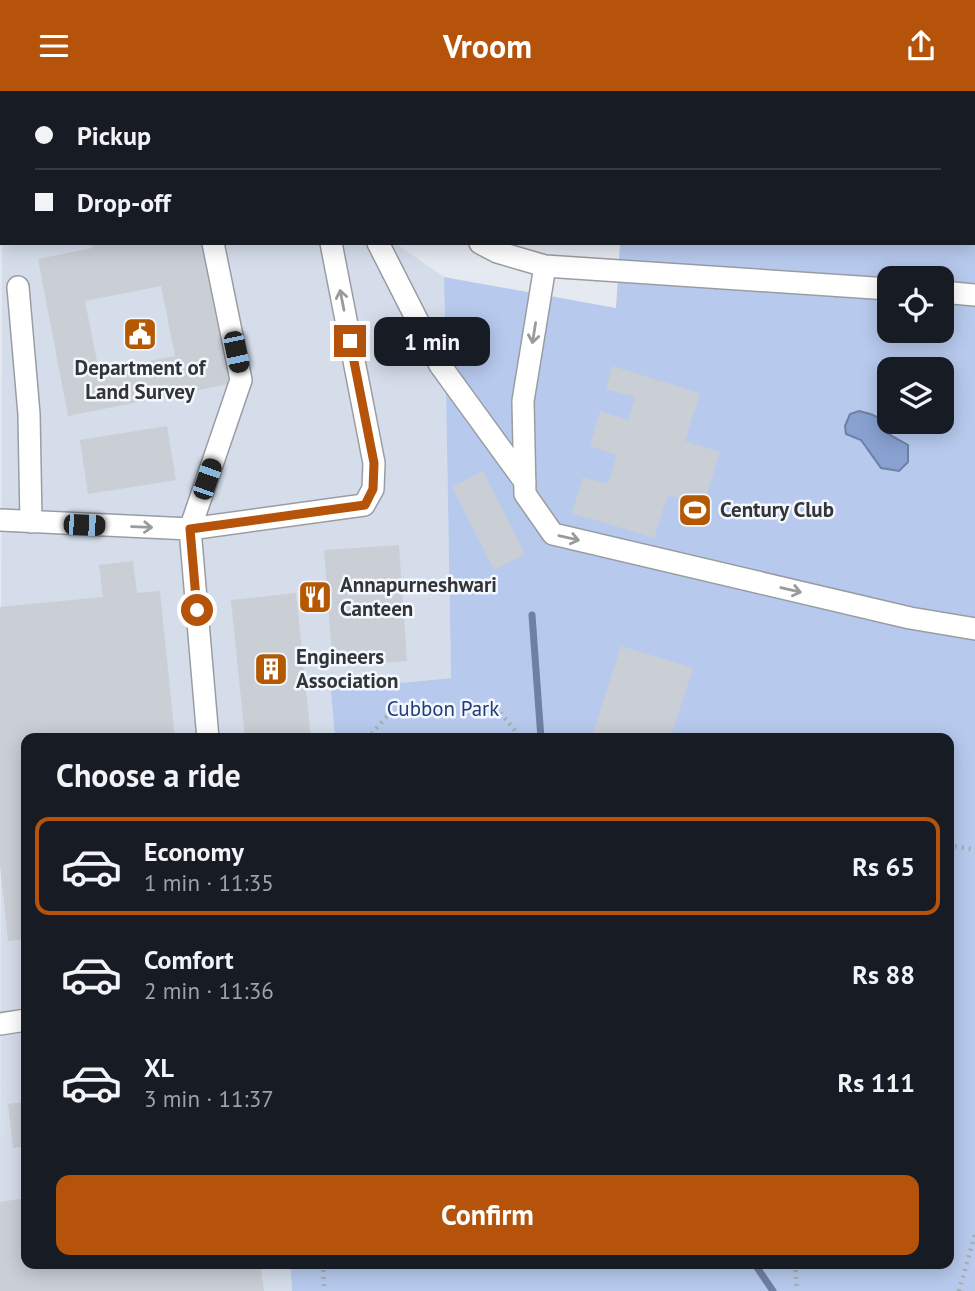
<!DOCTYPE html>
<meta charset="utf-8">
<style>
body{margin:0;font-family:"PT Sans",sans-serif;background:#20242c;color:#f1f3f6;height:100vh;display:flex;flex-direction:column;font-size:26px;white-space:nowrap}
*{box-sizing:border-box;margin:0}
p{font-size:23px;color:#9ea1a6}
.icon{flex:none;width:38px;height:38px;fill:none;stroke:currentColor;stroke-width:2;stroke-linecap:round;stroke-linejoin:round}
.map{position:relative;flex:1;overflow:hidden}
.side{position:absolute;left:21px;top:642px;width:933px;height:536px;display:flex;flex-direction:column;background:#171b24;border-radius:14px;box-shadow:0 4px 18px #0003}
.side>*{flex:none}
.guide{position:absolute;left:0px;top:0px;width:976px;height:154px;box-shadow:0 4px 18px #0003;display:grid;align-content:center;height:154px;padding:0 35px;background:#171b24}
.fabs{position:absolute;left:877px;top:175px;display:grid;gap:14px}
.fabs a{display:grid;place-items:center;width:77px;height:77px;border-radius:14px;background:#171b24;box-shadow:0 4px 18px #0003;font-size:35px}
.end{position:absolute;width:32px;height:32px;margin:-16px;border:9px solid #b45309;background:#fff;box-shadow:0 0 0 4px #fff}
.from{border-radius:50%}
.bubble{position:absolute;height:49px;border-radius:14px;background:#171b24;box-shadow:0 4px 18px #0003;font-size:23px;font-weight:600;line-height:49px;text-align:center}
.car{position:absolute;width:21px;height:42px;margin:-21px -10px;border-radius:9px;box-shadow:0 0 5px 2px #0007;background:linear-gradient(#222 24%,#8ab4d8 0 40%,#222 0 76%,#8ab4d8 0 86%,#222 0)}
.guide b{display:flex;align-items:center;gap:24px;height:66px;font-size:26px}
.guide b+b{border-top:2px solid #363941}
.guide i{width:18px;height:18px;background:#f1f3f6}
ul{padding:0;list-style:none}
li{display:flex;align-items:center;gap:21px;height:98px;margin:0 14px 10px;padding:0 21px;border:4px solid transparent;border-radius:14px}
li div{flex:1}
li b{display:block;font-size:26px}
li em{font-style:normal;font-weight:600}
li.current{border-color:#b45309}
li>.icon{width:63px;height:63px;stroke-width:1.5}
h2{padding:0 35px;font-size:32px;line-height:84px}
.cta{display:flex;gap:14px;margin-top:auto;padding:14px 35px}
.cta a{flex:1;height:80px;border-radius:14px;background:#b45309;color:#fff;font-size:28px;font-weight:600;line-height:80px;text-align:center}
header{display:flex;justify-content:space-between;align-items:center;height:91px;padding:0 35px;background:#b45309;color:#fff;font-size:32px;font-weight:600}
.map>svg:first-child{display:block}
</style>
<header><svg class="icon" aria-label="menu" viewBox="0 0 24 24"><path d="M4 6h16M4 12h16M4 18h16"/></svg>Vroom<svg class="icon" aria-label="share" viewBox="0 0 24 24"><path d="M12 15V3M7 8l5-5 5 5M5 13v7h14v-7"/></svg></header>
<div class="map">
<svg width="975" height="1200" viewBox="0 0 975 1200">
<rect width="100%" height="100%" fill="#e5e9f0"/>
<path fill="#d5ddeb" d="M272,0H651V2Z
M2,116V152H395L444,186L451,587L332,599L335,647L26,648V1172L290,1173L292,1200H0Z"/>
<path fill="#b7caed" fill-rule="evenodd" d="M975,36V1200H292L290,1173L948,1172V648L335,647L331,599L451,587L444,186L616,217L620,152H975ZM889,187H942V240H889ZM889,278H942V331H889Z"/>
<path fill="#88a1d1" stroke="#6e80a3" stroke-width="2" d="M859,320C874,324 882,324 885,341L908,354V371L899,380L881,377L861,349L846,343L845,335L850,323Z"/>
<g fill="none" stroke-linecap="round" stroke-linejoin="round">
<path stroke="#6e80a3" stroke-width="7" d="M532,524L541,648
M754,1172L773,1200"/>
</g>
<path fill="#caced5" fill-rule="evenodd" d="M91,152H201L229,293L68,325L38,168L92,157ZM161,195L175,265L99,280L85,210Z
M612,275L700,302L685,350L720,361L703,415L668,404L654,447L572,422L583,386L608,393L617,364L590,355L600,320L628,329L635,306L606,298Z
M167,335L176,389L88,403L80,349Z
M483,380L525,463L494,479L452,396Z
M399,454L407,570L333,576L324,459Z
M133,470L137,502L160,500L175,648H26V848L8,850L0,774V516L103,506L99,474Z
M296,502L311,648H245L231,509Z
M621,555L693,577L670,648H611L593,642Z
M26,1011V1055L13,1057L8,1013Z
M26,1107V1172H260L264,1200H0V1111Z"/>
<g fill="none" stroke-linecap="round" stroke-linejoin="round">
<g stroke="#999da3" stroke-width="24">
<path id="minor" d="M224,0L226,2
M255,0L257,2
M477,0L480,2
M409,2L410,0
M599,2L600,0
M378,152L440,274L525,391
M480,152L497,161L545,175L889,198
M545,175L523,310L525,403L553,443L910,527L975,538
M18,196L29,323L31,431
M942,201L975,204
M0,429L190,438L364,414L373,398L374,372L331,152
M208,648L190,438L241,289L213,152
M0,933L26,929"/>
</g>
<g stroke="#999da3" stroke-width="32">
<path id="major" d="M98,2L100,0
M0,87L2,85"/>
</g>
<path stroke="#a9acb1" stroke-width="4.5" stroke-dasharray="2 5" stroke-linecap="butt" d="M367,648L389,623L467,614L497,618L522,648
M948,754L975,759
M323,1172L324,1200
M795,1172L797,1200
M959,1200L975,1143"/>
<use href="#minor" stroke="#fff" stroke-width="21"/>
<use href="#major" stroke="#fff" stroke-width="28"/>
</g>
<defs><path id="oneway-shaft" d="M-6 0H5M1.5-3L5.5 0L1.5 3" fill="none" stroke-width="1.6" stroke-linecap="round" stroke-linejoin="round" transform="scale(1.75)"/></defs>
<g stroke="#999a9b">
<use href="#oneway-shaft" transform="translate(342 209) rotate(-101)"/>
<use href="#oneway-shaft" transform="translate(534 242) rotate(99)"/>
<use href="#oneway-shaft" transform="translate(142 436) rotate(2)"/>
<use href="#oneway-shaft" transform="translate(569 447) rotate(13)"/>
<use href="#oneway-shaft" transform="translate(791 499) rotate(13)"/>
</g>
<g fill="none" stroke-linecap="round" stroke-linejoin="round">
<path stroke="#b45309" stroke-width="9" d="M197,519L190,438L365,414L373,398L374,372L350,250"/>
</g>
<defs>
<g id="civic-square" transform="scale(1.75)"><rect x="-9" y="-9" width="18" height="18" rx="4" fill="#b55802" stroke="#f3f7fe"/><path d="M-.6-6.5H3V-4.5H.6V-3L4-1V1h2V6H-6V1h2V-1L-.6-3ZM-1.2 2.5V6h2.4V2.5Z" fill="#fff"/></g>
<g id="stadium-square" transform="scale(1.75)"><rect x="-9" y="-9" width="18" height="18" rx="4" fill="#b55802" stroke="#f3f7fe"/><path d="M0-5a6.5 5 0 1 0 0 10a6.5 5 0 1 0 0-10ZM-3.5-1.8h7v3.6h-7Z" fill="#fff"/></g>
<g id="restaurant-square" transform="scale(1.75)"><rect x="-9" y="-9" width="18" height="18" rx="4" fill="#b55802" stroke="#f3f7fe"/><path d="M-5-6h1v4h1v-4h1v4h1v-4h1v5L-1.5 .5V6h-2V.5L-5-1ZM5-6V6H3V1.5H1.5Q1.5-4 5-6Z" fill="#fff"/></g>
<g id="building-square" transform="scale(1.75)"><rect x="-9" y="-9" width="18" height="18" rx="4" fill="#b55802" stroke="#f3f7fe"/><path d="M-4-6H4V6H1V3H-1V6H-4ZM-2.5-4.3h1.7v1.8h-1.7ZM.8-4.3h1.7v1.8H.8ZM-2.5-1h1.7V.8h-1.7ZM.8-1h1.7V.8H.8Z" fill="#fff"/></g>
</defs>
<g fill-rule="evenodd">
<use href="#civic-square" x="140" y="243"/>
<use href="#stadium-square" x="695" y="419"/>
<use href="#restaurant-square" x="315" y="506"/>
<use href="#building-square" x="271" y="578"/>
</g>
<g text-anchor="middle" stroke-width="5" stroke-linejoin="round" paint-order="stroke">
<g font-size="21" font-weight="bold" fill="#333437" stroke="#f3f7fe" text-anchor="start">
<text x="140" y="284" text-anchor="middle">Department of<tspan x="140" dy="24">Land Survey</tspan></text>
<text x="720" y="426">Century Club</text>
<text x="340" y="501">Annapurneshwari<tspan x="340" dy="24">Canteen</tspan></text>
<text x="296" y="573">Engineers<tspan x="296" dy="24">Association</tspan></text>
</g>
<g font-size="21" fill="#203d77" stroke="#f3f7fe">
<text x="443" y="625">Cubbon Park</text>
</g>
</g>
</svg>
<div class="fabs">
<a><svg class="icon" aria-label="locate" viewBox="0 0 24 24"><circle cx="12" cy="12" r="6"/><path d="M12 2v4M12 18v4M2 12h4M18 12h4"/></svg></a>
<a><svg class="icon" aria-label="layers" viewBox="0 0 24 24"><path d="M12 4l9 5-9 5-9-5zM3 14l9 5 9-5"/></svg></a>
</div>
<i class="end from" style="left:197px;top:519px"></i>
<i class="end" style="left:350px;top:250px"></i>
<div class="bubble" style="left:374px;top:226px;width:116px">1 min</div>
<i class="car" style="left:236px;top:261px;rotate:168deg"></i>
<i class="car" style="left:207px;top:388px;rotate:19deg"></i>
<i class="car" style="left:84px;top:434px;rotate:92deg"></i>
<div class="guide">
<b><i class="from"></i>Pickup</b>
<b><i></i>Drop-off</b>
</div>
<section class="side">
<h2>Choose a ride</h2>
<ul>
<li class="current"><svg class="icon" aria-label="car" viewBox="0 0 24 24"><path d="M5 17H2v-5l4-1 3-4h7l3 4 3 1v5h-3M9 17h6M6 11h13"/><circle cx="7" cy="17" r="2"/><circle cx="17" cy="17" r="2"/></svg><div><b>Economy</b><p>1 min · 11:35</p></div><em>Rs 65</em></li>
<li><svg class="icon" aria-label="car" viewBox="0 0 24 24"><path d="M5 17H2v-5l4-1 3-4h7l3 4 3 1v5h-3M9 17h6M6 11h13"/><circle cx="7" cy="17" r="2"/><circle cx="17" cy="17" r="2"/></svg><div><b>Comfort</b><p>2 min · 11:36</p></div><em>Rs 88</em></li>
<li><svg class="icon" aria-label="car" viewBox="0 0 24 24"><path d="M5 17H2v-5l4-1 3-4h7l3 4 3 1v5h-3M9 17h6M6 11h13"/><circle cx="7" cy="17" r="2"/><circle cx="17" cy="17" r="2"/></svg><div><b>XL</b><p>3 min · 11:37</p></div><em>Rs 111</em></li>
</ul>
<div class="cta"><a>Confirm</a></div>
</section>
</div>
